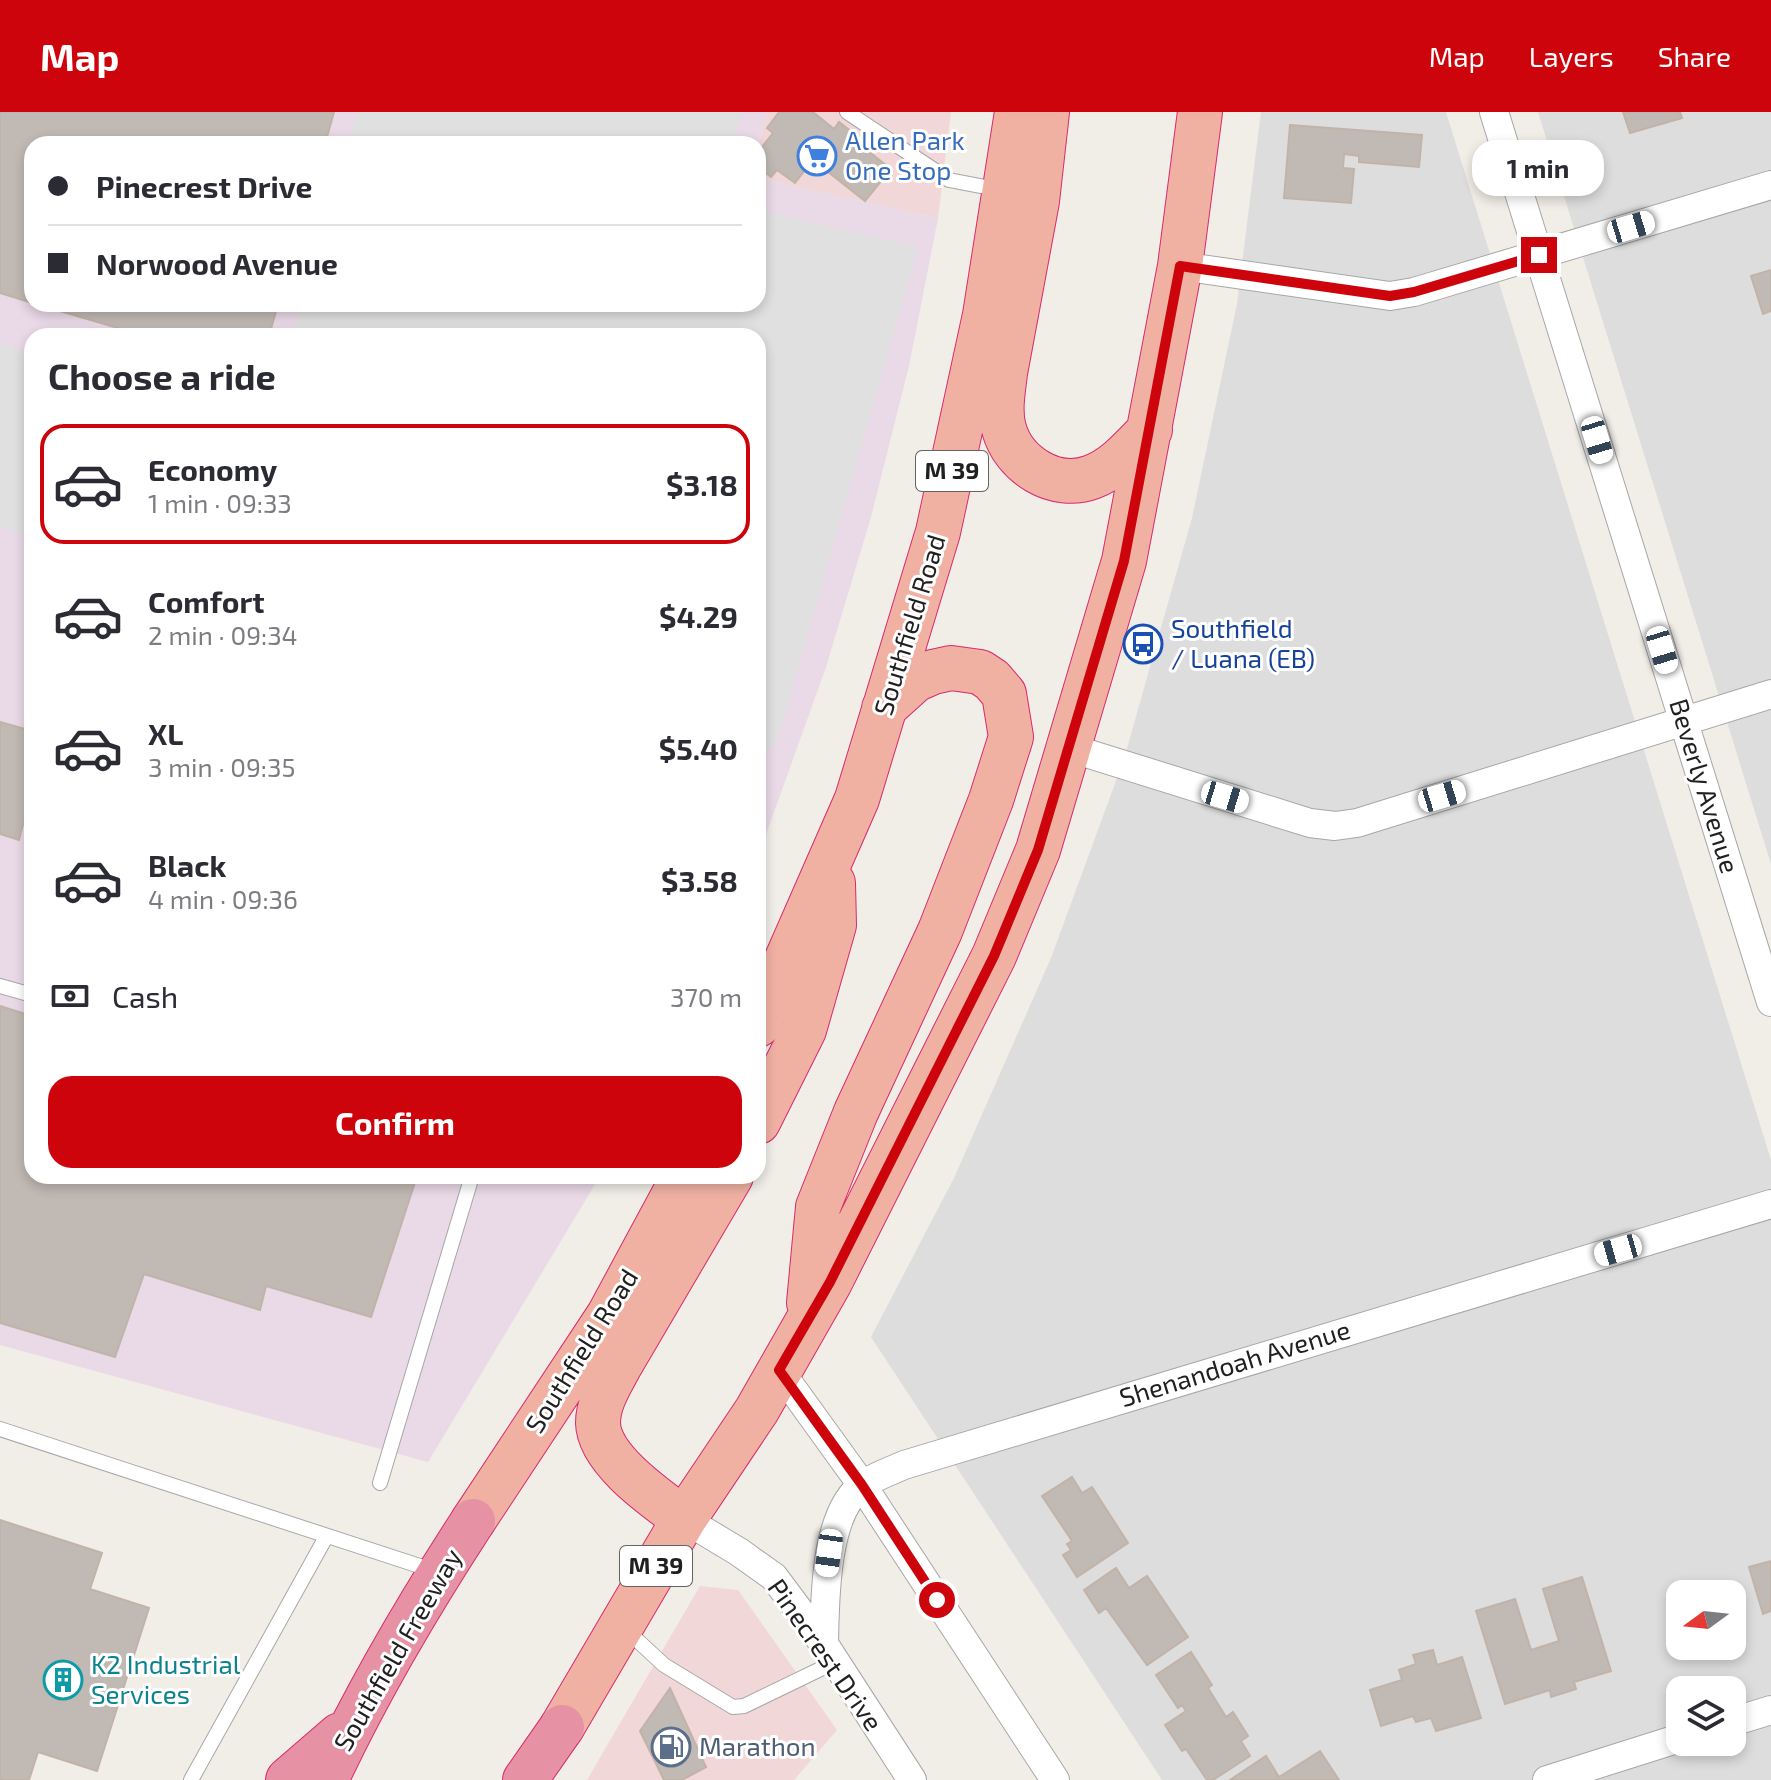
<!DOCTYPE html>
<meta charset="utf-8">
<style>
body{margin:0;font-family:"Exo 2",sans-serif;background:#f7f7f7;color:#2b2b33;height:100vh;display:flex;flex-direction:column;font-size:30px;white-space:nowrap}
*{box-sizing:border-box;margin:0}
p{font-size:26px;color:#7c7c81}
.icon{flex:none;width:44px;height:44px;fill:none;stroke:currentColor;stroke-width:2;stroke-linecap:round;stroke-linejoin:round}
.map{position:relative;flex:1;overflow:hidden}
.panel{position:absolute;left:24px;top:216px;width:742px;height:856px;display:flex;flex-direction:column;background:#fff;border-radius:24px;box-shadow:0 4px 12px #0003}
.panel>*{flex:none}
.hud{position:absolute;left:24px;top:24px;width:742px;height:176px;border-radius:24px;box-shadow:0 4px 12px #0003;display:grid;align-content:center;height:176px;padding:0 24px;background:#fff}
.needle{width:52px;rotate:255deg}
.buttons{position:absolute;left:1666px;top:1468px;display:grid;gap:16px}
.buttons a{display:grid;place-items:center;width:80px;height:80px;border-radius:16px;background:#fff;box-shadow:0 4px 12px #0003;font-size:40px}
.end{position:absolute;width:36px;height:36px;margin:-18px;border:10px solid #cd040c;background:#fff;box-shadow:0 0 0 4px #fff}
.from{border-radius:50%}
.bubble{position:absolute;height:56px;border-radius:24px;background:#fff;box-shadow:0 4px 12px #0003;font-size:26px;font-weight:700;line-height:56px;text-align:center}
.car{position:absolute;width:24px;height:48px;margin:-24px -12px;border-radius:10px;box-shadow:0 0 6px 2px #0007;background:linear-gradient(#fff 24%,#345 0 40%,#fff 0 76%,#345 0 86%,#fff 0)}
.hud b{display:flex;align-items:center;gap:28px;height:76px;font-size:30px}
.hud b+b{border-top:2px solid #e1e1e2}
.hud i{width:20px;height:20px;background:#2b2b33}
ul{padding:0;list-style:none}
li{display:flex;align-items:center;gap:24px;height:120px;margin:0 16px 12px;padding:0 8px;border:4px solid transparent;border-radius:24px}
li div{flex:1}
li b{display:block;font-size:30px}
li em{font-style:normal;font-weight:700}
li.active{border-color:#cd040c}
li>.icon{width:72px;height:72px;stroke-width:1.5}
h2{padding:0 24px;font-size:36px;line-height:96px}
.pay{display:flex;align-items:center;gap:20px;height:88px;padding:0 24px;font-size:30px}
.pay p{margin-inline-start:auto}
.primary-button{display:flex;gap:16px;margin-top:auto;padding:16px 24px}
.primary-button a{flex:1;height:92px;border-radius:24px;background:#cd040c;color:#fff;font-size:32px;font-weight:700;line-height:92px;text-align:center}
header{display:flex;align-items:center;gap:48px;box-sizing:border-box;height:112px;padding:0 40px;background:#cd040c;color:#fff}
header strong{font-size:38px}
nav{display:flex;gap:44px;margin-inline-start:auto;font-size:28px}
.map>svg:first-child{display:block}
</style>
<header>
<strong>Map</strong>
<nav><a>Map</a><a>Layers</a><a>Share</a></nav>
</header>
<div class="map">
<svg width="1771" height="1668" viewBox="0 0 1771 1668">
<rect width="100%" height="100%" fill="#f1ede7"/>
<path fill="#dedddd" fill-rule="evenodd" d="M1261,0H1446L1771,1048V1668H1162L871,1225L954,1066L1051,846L1124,647L1192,406L1237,192ZM1680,1482H1732V1534H1680ZM1680,1578H1732V1630H1680Z
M1538,0H1771V752Z"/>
<path fill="#f1d7d7" d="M768,0H951L938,106L758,66V34Z
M700,1474L738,1478L837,1618L794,1668H587Z"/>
<path fill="#ead9e7" d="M0,0H768L758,34V32H32V192H758V66L938,106L909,254L871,405L826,555L758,745V224H32V1064H600L428,1350L0,1233Z"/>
<path fill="#e0e0e0" d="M357,0H742L732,32H348Z
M758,98L918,135L775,637L758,632V224H294L303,192H758Z
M0,232L32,242V424L0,415Z"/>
<path fill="#c1b9b3" stroke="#c2b3a9" stroke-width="2" d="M0,0H334L325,32H32V191L0,181Z
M779,0H813L834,17L839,10L858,25L855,29L891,57L865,89L813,48L795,71L777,58L771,65L758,55L760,45L758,40L773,21L767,16Z
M1623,0H1680L1682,6L1630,21Z
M1290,13L1422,23L1419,55L1359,50V44L1344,42L1343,56L1354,57L1351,91L1284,86Z
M1771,158V199L1763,202L1751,164Z
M36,192H278L269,224H145Z
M0,610L32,619V715L23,712L19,728L0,722Z
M0,894L32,904V1064H417L371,1205L266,1174L260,1198L144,1162L115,1245L0,1211Z
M1072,1365L1082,1381L1092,1375L1128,1431L1077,1465L1063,1443L1071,1438L1067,1432L1072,1429L1042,1384Z
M0,1408L102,1441L90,1477L149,1496L97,1659L38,1640L29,1668H0Z
M1771,1449V1499L1763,1502L1749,1455Z
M1116,1456L1129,1476L1147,1464L1188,1525L1147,1553L1106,1496L1099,1501L1084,1478Z
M1582,1465L1611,1559L1574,1570L1576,1577L1551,1585L1550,1578L1505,1592L1476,1499L1515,1487L1531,1538L1559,1529L1543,1477Z
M1433,1538L1437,1553L1462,1545L1481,1606L1436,1619L1431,1606L1416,1610L1413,1604L1381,1614L1370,1578L1402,1568L1399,1558L1416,1552L1413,1543Z
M1191,1540L1212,1573L1208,1576L1226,1605L1233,1600L1248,1624L1241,1629L1250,1644L1213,1668H1207L1186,1637L1182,1639L1165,1613L1186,1599L1182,1593L1178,1596L1156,1563Z
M670,1576L706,1655L682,1668H664L640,1619Z
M1320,1639L1339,1668H1230L1266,1644L1279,1665Z"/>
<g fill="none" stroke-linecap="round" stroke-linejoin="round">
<g stroke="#a7a7a7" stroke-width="16">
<path id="service" d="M847,0L949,68L1001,78
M0,874L32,883
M0,1317L435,1459
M380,1371L472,1064
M624,1516L664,1553L733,1595L744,1594L835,1550
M191,1668L326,1425"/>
</g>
<g stroke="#a7a7a7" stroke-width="30">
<path id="minor" d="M1494,0L1771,890
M1180,154L1390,184L1414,180L1771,73
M1070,636L1310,711L1335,714L1357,711L1771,582
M779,1258L862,1373L1055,1668
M684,1407L739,1440L774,1465L824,1532L912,1668
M824,1532C825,1489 824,1399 864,1372C876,1364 891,1359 904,1353L1771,1092
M1732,1610L1771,1598
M1547,1668L1680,1626"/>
</g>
<g stroke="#d82a6d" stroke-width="46">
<path id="trunk" d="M1047,0L1037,89L1005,261C1003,279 999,299 1004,317C1014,353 1055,379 1092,365C1116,356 1132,336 1150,318
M758,913L857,687L938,420L985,203L1017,0
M758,1010L804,918L834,813L833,771
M809,1191L818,1095L856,1000L940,819L991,688L1011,625L1004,582L992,568L980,560L951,556L933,560L915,568L884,596
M684,1407C657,1387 599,1348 598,1311C598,1290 610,1272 620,1253L731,1064
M473,1409L609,1203L684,1064
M562,1615L684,1407L757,1298L830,1170L994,844L1038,738L1124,449L1180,154L1200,0"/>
</g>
<g stroke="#d82a6d" stroke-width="46">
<path id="motorway" d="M288,1668L340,1623
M326,1668C368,1578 419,1492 473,1409
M525,1668L562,1615"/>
</g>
<use href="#service" stroke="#fff" stroke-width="14"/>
<use href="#minor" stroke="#fff" stroke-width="28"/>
<use href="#trunk" stroke="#f0b1a3" stroke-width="44"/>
<use href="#motorway" stroke="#e691a4" stroke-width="44"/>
</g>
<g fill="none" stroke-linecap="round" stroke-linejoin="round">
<path stroke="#cd040c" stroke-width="10" d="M937,1488L862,1373L779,1258L830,1170L994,844L1038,738L1124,449L1180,154L1390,184L1414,180L1539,143"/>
</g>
<defs>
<g id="supermarket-ring" transform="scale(2)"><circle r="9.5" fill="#fff" stroke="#3f7fe0" stroke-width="1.5"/><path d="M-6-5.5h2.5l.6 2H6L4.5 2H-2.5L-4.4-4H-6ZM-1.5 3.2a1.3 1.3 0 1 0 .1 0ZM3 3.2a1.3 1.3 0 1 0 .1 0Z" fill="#3f7fe0"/></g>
<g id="bus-ring" transform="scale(2)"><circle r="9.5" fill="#fff" stroke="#1a4fb4" stroke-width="1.5"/><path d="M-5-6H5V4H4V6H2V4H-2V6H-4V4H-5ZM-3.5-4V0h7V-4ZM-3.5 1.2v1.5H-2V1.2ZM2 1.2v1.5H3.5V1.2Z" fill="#1a4fb4"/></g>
<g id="building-ring" transform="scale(2)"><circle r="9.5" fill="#fff" stroke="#0f9aa8" stroke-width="1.5"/><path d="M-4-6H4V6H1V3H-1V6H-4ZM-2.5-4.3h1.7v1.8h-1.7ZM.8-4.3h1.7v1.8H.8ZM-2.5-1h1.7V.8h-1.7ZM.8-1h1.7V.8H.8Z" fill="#0f9aa8"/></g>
<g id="fuel-ring" transform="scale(2)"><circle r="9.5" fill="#fff" stroke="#5c6f8a" stroke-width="1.5"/><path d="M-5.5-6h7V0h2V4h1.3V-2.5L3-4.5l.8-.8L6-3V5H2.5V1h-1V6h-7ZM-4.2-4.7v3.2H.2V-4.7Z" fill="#5c6f8a"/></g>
</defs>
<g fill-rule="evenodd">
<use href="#supermarket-ring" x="817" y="44"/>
<use href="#bus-ring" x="1143" y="532"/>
<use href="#building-ring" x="63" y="1568"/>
<use href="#fuel-ring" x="671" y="1635"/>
</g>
<g text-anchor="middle" stroke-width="6" stroke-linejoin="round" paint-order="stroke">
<g fill="#fff" stroke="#636363" stroke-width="2">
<rect x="916" y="339" width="72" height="40" rx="6"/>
<rect x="620" y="1434" width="72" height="40" rx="6"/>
</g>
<g font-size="24" font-weight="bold" fill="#202020">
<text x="952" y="367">M 39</text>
<text x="656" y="1462">M 39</text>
</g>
<g font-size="26" fill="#366cbe" stroke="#fff" text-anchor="start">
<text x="845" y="38">Allen Park<tspan x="845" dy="30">One Stop</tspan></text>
</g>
<g font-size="26" fill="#202020" stroke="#fff">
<text transform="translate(910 513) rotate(-73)" y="9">Southfield Road</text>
<text transform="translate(1704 674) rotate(73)" y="9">Beverly Avenue</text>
<text transform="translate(582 1239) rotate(-58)" y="9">Southfield Road</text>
<text transform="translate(1235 1252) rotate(-17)" y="9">Shenandoah Avenue</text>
<text transform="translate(398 1538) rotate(-60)" y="9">Southfield Freeway</text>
<text transform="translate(825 1543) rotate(55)" y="9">Pinecrest Drive</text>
</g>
<g font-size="26" fill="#164399" stroke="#fff" text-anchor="start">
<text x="1171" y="526">Southfield<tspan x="1171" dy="30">/ Luana (EB)</tspan></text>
</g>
<g font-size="26" fill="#0d838f" stroke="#fff" text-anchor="start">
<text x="91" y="1562">K2 Industrial<tspan x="91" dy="30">Services</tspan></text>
</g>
<g font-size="26" fill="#4e5e75" stroke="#fff" text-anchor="start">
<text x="699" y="1644">Marathon</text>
</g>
</g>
</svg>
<div class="buttons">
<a><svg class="needle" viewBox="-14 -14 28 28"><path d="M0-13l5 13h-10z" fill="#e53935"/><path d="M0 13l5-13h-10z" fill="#7c7c81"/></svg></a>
<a><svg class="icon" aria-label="layers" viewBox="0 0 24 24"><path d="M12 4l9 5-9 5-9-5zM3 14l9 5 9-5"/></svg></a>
</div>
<i class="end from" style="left:937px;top:1488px"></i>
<i class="end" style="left:1539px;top:143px"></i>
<div class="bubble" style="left:1472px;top:28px;width:132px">1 min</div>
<i class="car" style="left:1631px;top:115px;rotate:73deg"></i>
<i class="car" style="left:1597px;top:328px;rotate:163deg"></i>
<i class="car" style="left:1662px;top:538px;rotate:163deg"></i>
<i class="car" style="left:1442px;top:684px;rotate:73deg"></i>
<i class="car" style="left:1225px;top:685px;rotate:107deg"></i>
<i class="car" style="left:1618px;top:1138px;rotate:254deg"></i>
<i class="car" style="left:829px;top:1441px;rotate:188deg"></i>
<div class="hud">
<b><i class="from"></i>Pinecrest Drive</b>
<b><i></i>Norwood Avenue</b>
</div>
<section class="panel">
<h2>Choose a ride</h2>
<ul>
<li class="active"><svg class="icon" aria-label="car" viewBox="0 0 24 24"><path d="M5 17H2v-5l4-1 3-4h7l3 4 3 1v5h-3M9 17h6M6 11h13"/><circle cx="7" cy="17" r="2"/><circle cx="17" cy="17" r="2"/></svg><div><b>Economy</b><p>1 min · 09:33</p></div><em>$3.18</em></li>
<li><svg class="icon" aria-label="car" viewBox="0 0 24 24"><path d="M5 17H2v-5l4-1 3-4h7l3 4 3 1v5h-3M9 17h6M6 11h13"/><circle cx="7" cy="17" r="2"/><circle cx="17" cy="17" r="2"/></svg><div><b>Comfort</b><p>2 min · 09:34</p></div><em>$4.29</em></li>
<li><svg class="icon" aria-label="car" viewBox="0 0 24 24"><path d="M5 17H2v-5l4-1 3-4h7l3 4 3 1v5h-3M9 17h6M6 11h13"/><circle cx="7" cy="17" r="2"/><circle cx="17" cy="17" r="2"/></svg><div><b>XL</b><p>3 min · 09:35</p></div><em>$5.40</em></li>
<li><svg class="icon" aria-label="car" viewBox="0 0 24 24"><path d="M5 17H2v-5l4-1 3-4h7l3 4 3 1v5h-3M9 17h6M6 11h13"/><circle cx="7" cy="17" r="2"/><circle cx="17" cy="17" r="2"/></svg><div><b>Black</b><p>4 min · 09:36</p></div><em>$3.58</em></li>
</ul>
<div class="pay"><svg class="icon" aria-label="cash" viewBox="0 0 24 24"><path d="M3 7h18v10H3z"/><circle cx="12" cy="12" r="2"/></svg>Cash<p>370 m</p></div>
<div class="primary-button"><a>Confirm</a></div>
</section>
</div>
